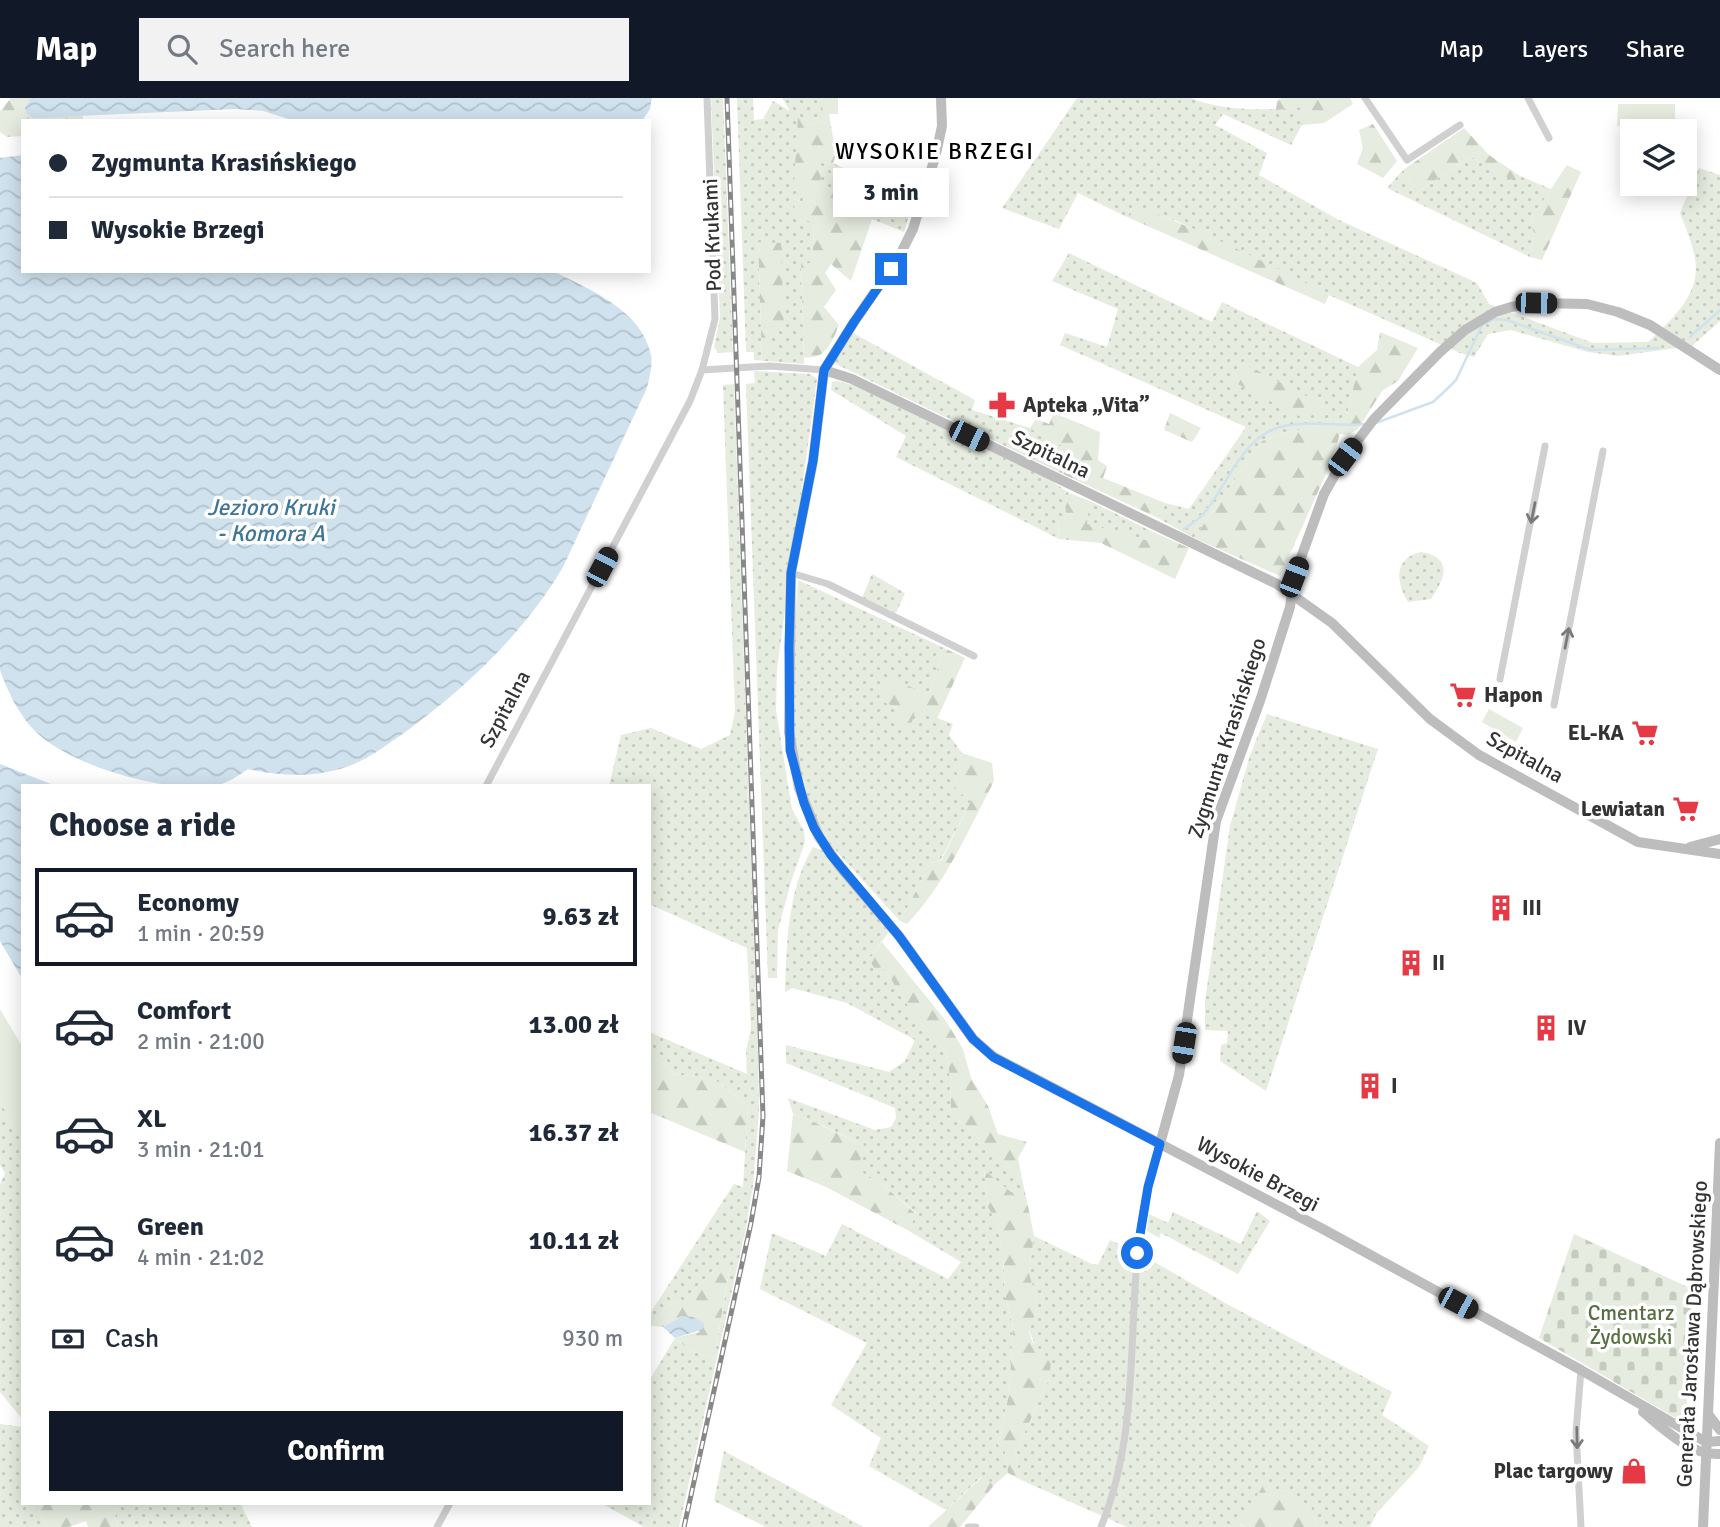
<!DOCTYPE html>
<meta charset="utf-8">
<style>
body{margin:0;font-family:Signika,sans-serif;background:#f2f2f3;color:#1f2937;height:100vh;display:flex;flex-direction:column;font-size:26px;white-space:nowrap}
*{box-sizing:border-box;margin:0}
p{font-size:23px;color:#747a83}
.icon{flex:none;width:38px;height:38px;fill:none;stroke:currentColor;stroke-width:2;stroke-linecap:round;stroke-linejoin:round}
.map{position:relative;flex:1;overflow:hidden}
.side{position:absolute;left:21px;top:686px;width:630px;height:721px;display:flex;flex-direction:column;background:#fff;border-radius:0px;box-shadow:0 4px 18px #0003}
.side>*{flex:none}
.guide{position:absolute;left:21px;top:21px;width:630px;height:154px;border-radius:0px;box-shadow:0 4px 18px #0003;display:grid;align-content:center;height:154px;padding:0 28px;background:#fff}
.fabs{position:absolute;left:1620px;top:21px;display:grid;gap:14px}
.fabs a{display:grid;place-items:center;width:77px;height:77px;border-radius:0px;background:#fff;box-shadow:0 4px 18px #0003;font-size:35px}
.end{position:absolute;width:32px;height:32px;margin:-16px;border:9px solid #1a73e8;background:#fff;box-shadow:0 0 0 4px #fff}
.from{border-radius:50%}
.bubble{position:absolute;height:49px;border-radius:0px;background:#fff;box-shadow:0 4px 18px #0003;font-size:23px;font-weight:700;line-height:49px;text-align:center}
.car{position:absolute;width:21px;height:42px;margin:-21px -10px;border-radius:9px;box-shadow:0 0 5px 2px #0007;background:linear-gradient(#222 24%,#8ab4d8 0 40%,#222 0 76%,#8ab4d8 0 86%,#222 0)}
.guide b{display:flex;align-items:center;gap:24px;height:66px;font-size:26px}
.guide b+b{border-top:2px solid #e0e1e3}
.guide i{width:18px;height:18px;background:#1f2937}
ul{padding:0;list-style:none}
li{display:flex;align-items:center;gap:21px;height:98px;margin:0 14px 10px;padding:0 14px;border:4px solid transparent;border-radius:0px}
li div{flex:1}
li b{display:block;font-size:26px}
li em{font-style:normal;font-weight:700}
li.on{border-color:#111827}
li>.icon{width:63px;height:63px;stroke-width:1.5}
h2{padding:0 28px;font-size:32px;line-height:84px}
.pay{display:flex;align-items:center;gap:18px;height:77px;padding:0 28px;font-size:26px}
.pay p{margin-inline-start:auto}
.primary-button{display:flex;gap:14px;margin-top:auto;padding:14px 28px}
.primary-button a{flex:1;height:80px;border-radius:0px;background:#111827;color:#fff;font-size:28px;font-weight:700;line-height:80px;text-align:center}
header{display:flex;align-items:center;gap:42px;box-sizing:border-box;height:98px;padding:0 35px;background:#111827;color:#fff}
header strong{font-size:33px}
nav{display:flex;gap:38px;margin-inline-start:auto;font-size:24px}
.search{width:490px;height:63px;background:#f2f2f3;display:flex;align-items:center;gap:18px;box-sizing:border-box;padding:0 24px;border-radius:0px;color:#747a83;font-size:26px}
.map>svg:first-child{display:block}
</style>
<header>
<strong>Map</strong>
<div class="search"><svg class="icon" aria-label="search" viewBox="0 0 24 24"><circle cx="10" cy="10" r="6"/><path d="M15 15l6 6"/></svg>Search here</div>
<nav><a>Map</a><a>Layers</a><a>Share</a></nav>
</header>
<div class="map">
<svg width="1720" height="1429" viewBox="0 0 1720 1429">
<defs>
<pattern id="grass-dots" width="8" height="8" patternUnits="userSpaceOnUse" patternTransform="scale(1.75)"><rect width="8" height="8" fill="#e6ecdf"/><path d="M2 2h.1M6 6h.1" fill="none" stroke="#c6cbc0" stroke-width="1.8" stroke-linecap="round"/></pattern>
<pattern id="forest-firs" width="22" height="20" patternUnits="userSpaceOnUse" patternTransform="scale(1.75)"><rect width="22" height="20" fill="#e6ecdf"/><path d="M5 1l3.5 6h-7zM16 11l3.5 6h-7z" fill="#c6cbc0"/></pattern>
<pattern id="cemetery-stones" width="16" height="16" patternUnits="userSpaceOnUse" patternTransform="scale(1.75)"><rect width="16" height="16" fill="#e6ecdf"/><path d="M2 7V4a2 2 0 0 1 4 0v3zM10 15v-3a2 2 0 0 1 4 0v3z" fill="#c6cbc0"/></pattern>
<pattern id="water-waves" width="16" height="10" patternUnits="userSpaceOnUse" patternTransform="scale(1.75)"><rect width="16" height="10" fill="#cfe2ee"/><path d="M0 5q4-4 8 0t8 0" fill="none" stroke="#b2c2cd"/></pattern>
</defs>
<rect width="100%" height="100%" fill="#fff"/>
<path fill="url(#grass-dots)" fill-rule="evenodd" d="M711,0H723L733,254L718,255L714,249L720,220Z
M737,0H753L754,22L763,21L773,3L790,13L782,0H821V22L814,26L798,18L804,94L803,104L794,101L814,125L812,165H801L804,266L754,262V254H746ZM758,145L784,231L770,227V261H762Z
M1077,0H1191C1220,13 1269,13 1301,9L1302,27L1291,47L1223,16L1215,27L1267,55L1259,77L1339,122L1477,185L1489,206L1593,245L1648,244C1673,220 1704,194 1694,156C1691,142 1685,128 1680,115L1699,70L1720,77V223L1692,248L1618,258L1588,254L1511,232L1488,236L1474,259L1460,255L1329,197L1179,124L1133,108L1127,119L1078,95L1059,131L1002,110Z
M1471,59L1514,82L1520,78L1551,91L1531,121L1534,138L1530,159L1387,90L1403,72L1417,94Z
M820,64L833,65L913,104L904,134L872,121L821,85Z
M1069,155L1212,224L1222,204L1358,269L1346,322L1284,335L1262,343L1194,440L1158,420L1165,405L1189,411L1246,329L1060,247L1065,235L1107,249L1118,211L1052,183Z
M853,235L975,302L972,312L1030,330L1073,354L1063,376L834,265Z
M754,273L810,276L817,281L777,571L776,612L792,711L804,733L805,744L791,784L778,832L777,880H768L746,286L755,285Z
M837,283L853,287L1049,381L1069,395L1065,403L1066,420L1058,422L1059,441L896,359L906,338L831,292L832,284Z
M734,286L758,957L759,1012L753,1088L746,1130L679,1429H644L601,1405H649V1283L675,1240L689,1252L714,1261L730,1169L715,1172L684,1202L666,1209L652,1228L649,1226V1217L734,1086L743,1089L748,1008L714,981L674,976L649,955V934L747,976L746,953L751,930L747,850L649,806V688H609L621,637L651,630L701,651L730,637L735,614L723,287Z
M1090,403L1151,433L1146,442L1086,426Z
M1421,454C1456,460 1443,483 1431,501L1408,504C1396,484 1393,461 1421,454Z
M872,476L905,495L896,515L862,500Z
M798,482L944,550L929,598L880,602L897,610L895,625L916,612L953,626L949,637L962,655L954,690L971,703L940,763L931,765L900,823L809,723L787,645Z
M1267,616L1378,651L1266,993L1220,963L1221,947L1227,945L1228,933L1205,932V903L1230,728L1250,657Z
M813,749L822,752L890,832L869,862L883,869L916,920L946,954L950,979L951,1015L1022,1081L1028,1108L984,1073L988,1109L997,1125L1003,1154L1005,1197L1013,1229L1009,1296L998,1347L1005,1353L1008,1375L995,1386L981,1379L946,1412L869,1368L881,1340L831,1307L867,1245L760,1191L772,1135L826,1158L842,1126L948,1181L961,1164L909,1133L916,1115L880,1084L857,1072L863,1046C840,1036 817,1024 793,1016L788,1000L875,1032L891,1029L896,1020L895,1010L786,965V947L889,974L905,963L915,942L847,905L792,890L785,894C787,845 787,793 813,749Z
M0,1004L23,1043V1322L0,1294V1086L5,1075L0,1067Z
M1257,1113L1270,1123L1238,1176L1161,1135L1159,1140L1147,1133L1149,1116L1168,1125L1173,1114L1241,1146Z
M1034,1138L1092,1166L1098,1167L1110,1142L1151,1162L1227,1206L1392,1294L1382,1317L1429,1348L1419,1369L1376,1416L1370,1429H1317L1311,1409L1239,1426L1246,1429H1127L1021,1382L1015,1356L1049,1281L1029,1232L1038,1207L1029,1175Z
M0,1326L23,1329V1405H35L47,1429H0Z
M724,1353L864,1429H766L714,1403Z
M118,1405H240L252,1429H118L115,1419Z"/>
<path fill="url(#forest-firs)" d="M11,0H31L25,9L83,18V23H23V38L7,39L0,34V13Z
M821,0H838V16H829L836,57L833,65L820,64L821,85L872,121L851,183L831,166L825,175L836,192L824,209L839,227C832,244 825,263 804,259L801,165H812L814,125L796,119L793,101L803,104L804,94L794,85L798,18L814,26L821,22Z
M1282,0H1350L1353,6L1324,25L1302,27L1300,9L1276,12L1277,2Z
M1373,26L1397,63L1383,80L1357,66L1363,50L1359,32Z
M1464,30L1489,57L1520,78L1514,83L1471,59L1417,94L1403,72Z
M1567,67L1581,74L1542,162L1530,159L1534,138L1531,121Z
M1134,107C1201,132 1266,164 1329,197L1325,206L1127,119Z
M758,144L781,145L784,231L770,228V261H762Z
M1380,234L1418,250L1398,283L1382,293L1358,331L1349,337L1340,336L1330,367L1280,478L1194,440L1262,343L1284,335L1346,322L1358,269L1377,252Z
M1241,264L1330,310L1301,319L1230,282Z
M1054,315L1100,334L1098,362L1107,368L1103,380L1165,405L1158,420L1063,376L1073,354L1030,330L1036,321L1049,326Z
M1170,315L1201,330L1192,344L1164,332Z
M1069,395L1090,403L1087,426L1146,442L1151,433L1189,450L1175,481L1101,445L1059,441L1058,421L1066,420L1065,403Z
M944,550L965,560L937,621L916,612L909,631L894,625L897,610L880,602L879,593L895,581L929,598Z
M962,655L992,665L994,683C968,733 946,785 907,826L900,823L931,765L941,763L971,703L954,690Z
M882,844L946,923L963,951L971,980L988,1008L998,1036L1027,1044L1018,1060L1022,1081L951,1015L950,979L946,954L916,920L883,869L875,871L869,862Z
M649,955L674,976L714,981L748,1008L745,1054L649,1014Z
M793,1016C817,1024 840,1037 864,1046L858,1072L880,1084L916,1116L909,1133L826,1089L787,1073Z
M984,1072L1028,1108L1034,1138L1029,1175L1038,1207L1029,1233L1032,1243L1051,1264L1049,1281L1015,1356L1021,1382L1008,1375L1005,1354L998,1347L1009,1296L1013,1229L1005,1197L1003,1154L997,1125L988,1109Z
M730,1168L714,1261L689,1252L675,1240L700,1234L682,1218L663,1229L652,1228L666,1209L684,1202L715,1172Z
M982,1379L995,1386L960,1429H928Z
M1265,1385L1311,1409L1317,1429H1246L1239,1425Z
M35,1405H118L115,1419L118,1429H88L86,1423L69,1429H47Z"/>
<path fill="url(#cemetery-stones)" d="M1574,1136L1692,1191L1686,1326L1539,1240Z"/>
<path fill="#e6ecdf" d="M1618,6H1675V28H1617Z
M1489,611L1523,630L1516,644L1482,624Z
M0,911L23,950V1043L0,1004Z"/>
<path fill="url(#water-waves)" d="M31,0H652L650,11L642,23H295L263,13L235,11L33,20L26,15L25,9Z
M23,57V173H553C590,192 642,212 651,257C653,267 649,281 647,290L563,469C525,534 465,591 404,635C388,646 371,659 354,666C321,680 282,679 248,671C238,678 226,686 214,688C165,695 69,668 34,632C19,617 7,592 0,572V60Z
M0,666L56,688H23V882L0,843Z
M682,1218L693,1219L704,1225V1231L675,1240L663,1229Z"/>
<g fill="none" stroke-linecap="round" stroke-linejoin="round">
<path stroke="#cfe2ee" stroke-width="2.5" d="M1690,239L1720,212
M1373,326L1433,304L1445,293L1456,282L1482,227L1494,221L1507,222L1591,252L1659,250
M1184,431C1191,426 1200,421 1205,414C1227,387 1240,345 1274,331C1299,321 1339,329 1367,326"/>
<path stroke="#d0d0d0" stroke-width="7" d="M1365,0L1407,62L1460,27
M1528,0L1549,40
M702,272L770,268L824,272
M791,475L828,486L974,558
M1500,581L1545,348
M1554,607L1603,353
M486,688L690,303L702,272L715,221L707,0
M1581,1272L1576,1334L1581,1429
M437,1429L450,1405
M968,1429H976
M1101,1429C1139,1336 1128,1238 1139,1140C1142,1108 1152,1077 1160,1046"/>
<path stroke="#bdbdbd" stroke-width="10" d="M941,0L942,28L936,56L913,131L900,157L854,224L824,272L813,363L791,475L789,634L799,690L819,739L841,770L899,838L973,941L994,959L1321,1130L1581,1272L1706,1344
M824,272L852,281L1277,486L1332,525L1430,621L1479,657L1638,744L1720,756
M1690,749L1720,741
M1160,1046L1179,977L1216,723L1261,600L1290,509L1294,479L1324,396L1345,359L1374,321L1440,254L1465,232L1495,214L1511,209L1536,205L1587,206L1618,214L1650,227L1720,272
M1643,1314C1665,1332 1691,1358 1720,1356
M1708,1316L1720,1332
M1706,1344L1720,1343
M1703,1429L1720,1045"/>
<g stroke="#888" stroke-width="5">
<path id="rail" d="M684,1429L751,1125L759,1079L763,1018L727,0"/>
</g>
<use href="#rail" stroke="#fff" stroke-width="2.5" stroke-dasharray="8" stroke-linecap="butt"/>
</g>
<defs><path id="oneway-shaft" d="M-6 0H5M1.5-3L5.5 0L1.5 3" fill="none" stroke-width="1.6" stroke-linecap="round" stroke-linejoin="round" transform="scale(1.75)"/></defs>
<g stroke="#7a7a7a">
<use href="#oneway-shaft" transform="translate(1533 415) rotate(101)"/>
<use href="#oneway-shaft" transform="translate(1567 540) rotate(-79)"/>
<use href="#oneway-shaft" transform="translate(1577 1340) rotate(89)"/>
</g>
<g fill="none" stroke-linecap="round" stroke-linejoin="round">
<path stroke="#1a73e8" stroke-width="9" d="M891,171L854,224L824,272L813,363L791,475L789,549L790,652L804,705L814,730L831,757L899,838L973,941L993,959L1160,1046L1148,1089L1137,1155"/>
</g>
<defs>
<g id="pharmacy-bare" transform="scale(2.1)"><path d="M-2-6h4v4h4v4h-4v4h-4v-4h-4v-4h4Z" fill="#e63946" stroke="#fff" stroke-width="2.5" paint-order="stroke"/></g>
<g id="supermarket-bare" transform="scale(2.1)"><path d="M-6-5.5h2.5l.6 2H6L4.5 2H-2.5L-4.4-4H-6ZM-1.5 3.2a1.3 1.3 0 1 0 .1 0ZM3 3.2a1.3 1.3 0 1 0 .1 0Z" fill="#e63946" stroke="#fff" stroke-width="2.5" paint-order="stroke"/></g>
<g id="building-bare" transform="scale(2.1)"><path d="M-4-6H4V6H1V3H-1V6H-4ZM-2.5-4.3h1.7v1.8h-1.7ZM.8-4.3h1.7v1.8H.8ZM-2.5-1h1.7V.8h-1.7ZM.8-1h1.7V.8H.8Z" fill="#e63946" stroke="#fff" stroke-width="2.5" paint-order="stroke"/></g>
<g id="shop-bare" transform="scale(2.1)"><path d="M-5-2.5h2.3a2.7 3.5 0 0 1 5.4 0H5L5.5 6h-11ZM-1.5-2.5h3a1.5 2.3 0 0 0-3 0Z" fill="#e63946" stroke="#fff" stroke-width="2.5" paint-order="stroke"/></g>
</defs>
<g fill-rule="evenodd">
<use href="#pharmacy-bare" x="1002" y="307"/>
<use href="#supermarket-bare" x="1463" y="597"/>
<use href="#supermarket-bare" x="1645" y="635"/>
<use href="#supermarket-bare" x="1686" y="711"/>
<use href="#building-bare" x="1501" y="810"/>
<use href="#building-bare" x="1411" y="865"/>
<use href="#building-bare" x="1546" y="930"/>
<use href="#building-bare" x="1370" y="988"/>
<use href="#shop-bare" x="1634" y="1373"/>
</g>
<g text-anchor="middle" stroke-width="7" stroke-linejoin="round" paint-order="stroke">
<g font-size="21" fill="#333" stroke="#fff">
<text transform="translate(712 137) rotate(-92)" y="7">Pod Krukami</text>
<text transform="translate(1051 356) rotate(26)" y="7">Szpitalna</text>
<text transform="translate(505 611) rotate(-62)" y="7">Szpitalna</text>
<text transform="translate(1227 640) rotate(-72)" y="7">Zygmunta Krasińskiego</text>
<text transform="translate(1525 659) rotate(29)" y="7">Szpitalna</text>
<text transform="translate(1258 1076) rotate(28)" y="7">Wysokie Brzegi</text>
<text transform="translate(1692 1236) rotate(-87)" y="7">Generała Jarosława Dąbrowskiego</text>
</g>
<g font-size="21" font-weight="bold" fill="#333" stroke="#fff" text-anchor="start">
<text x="1023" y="314">Apteka „Vita”</text>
<text x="1484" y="604">Hapon</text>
<text x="1624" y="642" text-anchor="end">EL-KA</text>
<text x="1665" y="718" text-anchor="end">Lewiatan</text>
<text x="1522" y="817">III</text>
<text x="1432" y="872">II</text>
<text x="1567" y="937">IV</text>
<text x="1391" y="995">I</text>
<text x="1613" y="1380" text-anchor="end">Plac targowy</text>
</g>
<g font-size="21" fill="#56703f" stroke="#fff">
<text x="1631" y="1222">Cmentarz<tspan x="1631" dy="24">Żydowski</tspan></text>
</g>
<g font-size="23" letter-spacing="2" fill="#000" stroke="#fff">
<text x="935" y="61">WYSOKIE BRZEGI</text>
</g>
<g font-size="23" font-style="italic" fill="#3f7597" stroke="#fff">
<text x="271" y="417">Jezioro Kruki<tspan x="271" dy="26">- Komora A</tspan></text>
</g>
</g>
</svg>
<div class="fabs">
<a><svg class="icon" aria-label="layers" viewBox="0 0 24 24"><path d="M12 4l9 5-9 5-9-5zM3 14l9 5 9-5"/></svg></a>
</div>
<i class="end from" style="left:1137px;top:1155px"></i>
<i class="end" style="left:891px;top:171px"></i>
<div class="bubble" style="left:833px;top:70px;width:116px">3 min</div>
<i class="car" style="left:1536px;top:205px;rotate:91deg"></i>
<i class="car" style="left:969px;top:338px;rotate:116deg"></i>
<i class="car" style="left:1345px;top:359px;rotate:37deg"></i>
<i class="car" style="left:602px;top:469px;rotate:28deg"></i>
<i class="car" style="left:1294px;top:479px;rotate:21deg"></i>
<i class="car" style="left:1184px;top:945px;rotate:189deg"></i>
<i class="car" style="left:1458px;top:1205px;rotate:118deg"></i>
<div class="guide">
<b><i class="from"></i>Zygmunta Krasińskiego</b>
<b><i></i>Wysokie Brzegi</b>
</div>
<section class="side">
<h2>Choose a ride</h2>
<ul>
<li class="on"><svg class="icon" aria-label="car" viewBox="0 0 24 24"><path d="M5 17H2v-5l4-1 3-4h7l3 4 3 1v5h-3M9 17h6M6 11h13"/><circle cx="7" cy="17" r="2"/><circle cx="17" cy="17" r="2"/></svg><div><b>Economy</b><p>1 min · 20:59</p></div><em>9.63 zł</em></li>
<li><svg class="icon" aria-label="car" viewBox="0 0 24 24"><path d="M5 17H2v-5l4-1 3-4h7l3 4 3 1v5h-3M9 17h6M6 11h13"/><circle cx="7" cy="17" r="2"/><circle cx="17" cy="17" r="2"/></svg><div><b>Comfort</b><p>2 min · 21:00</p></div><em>13.00 zł</em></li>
<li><svg class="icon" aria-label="car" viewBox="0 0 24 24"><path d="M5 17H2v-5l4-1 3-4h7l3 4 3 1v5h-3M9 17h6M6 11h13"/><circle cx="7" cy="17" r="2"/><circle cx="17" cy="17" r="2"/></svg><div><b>XL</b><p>3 min · 21:01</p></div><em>16.37 zł</em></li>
<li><svg class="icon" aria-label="car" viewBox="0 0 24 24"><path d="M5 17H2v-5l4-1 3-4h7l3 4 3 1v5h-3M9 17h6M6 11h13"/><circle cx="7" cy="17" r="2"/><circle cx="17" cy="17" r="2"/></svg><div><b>Green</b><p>4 min · 21:02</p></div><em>10.11 zł</em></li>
</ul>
<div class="pay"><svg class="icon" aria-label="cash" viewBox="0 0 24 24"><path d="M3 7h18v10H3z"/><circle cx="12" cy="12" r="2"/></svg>Cash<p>930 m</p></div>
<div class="primary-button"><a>Confirm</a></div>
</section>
</div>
